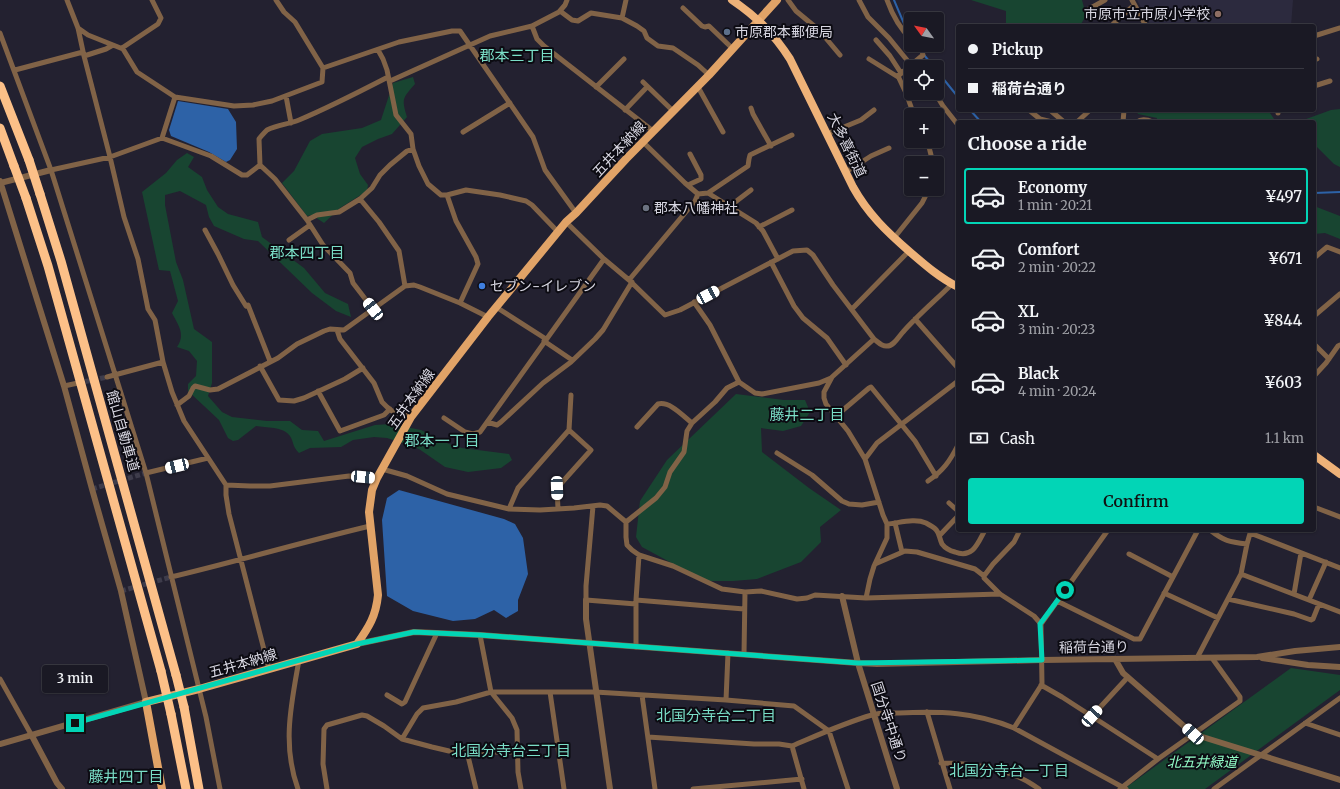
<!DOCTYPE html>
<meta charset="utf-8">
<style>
body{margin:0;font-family:Merriweather,"Noto Sans JP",serif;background:#23222c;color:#f1f3f6;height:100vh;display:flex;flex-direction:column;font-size:15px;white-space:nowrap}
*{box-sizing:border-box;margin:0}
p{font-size:13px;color:#9fa0a6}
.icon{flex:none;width:22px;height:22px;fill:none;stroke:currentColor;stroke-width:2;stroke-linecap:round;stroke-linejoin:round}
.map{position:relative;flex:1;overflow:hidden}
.side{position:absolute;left:956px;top:120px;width:360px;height:412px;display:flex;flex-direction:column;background:#1a1924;border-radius:4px;box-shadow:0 1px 3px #0004,0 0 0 1px #383841}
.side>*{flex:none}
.guide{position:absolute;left:956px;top:24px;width:360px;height:88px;border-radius:4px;box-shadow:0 1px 3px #0004,0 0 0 1px #383841;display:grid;align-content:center;height:88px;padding:0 12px;background:#1a1924}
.needle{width:26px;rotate:303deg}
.tools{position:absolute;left:904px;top:12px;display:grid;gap:8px}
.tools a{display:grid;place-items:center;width:40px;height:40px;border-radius:4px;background:#1a1924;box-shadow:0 1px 3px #0004,0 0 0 1px #383841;font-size:20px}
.end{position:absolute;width:18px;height:18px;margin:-9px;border:5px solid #02d5b6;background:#111;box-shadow:0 0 0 2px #111}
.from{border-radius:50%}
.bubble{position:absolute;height:28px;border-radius:4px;background:#1a1924;box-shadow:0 1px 3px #0004,0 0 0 1px #383841;font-size:13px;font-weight:600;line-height:28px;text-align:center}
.car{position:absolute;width:12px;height:24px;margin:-12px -6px;border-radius:5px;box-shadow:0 0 3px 1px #0007;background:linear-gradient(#fff 24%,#345 0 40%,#fff 0 76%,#345 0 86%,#fff 0)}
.guide b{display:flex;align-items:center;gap:14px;height:38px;font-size:15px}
.guide b+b{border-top:1px solid #383841}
.guide i{width:10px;height:10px;background:#f1f3f6}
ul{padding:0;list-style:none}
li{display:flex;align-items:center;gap:12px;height:56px;margin:0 8px 6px;padding:0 4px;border:2px solid transparent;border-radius:4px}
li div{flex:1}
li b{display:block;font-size:15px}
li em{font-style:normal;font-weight:600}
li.on{border-color:#02d5b6}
li>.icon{width:36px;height:36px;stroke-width:1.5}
h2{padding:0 12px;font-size:18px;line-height:48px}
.pay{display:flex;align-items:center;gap:10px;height:44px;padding:0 12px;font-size:15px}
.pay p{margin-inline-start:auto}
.primary-button{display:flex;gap:8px;margin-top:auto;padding:8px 12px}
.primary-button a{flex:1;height:46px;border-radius:4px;background:#02d5b6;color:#111;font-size:16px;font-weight:600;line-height:46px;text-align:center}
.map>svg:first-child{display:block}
</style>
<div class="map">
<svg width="1340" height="789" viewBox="0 0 1340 789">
<rect width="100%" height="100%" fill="#232130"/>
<path fill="#2c2a3e" d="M1137,0H1293L1291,26H1151Z"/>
<path fill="#184531" d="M971,0H1082L1086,15L1080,26H1006V11Z
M413,77L415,84C403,98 401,98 407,117L392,134L378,139L362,147L355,158L360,174L368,185L367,191L340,208L324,223L312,215L307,216L282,183L294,171L310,141L322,134L362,128L381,120L393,83Z
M1340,109V167L1334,164L1314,144V122H1298L1331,110Z
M1136,110H1268L1276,122H1156L1157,118L1138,114Z
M187,153L194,157L188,167L202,177L207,190L218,207L228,214L258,222L262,237L304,268L325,293L348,304L351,317L336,311L312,293L258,241L244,239L214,226L209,217L206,205L180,191L165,195V205L176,262L183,280L194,329L212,342V383L208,396L222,412L232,417L267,421H290L302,430L318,431L324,441L375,425L391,424L421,430L449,444L462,448L509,454L512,460L501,468L468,472L445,467L419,449L406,444L387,438L374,437L353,440L341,447L310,448L299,453C292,446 294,442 290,436C283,426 266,428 256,426L238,440L233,441L228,438L219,420L188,391V384L196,376L197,361L189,351L177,347C186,334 178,325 172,313L178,301L170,271L159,270L142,192L166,173L177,160Z
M1314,206L1340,216V239L1325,233L1314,234Z
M736,394L784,400H805L810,412L801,426L783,431L761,428L762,452L809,488L841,510L820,527L821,542L801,562L757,579L733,581H705L642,547L636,537L640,501L667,460Z
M1291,668L1340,675V690L1205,789H1124Z"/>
<path fill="#2d62a7" d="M178,101L228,109L236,122L237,149L230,160L226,162L209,152L171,136L169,130Z
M399,490L504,519L515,524L523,538L528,574L518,600V611L506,618L494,610L475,619L453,621L413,611L387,596L382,520L387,498Z"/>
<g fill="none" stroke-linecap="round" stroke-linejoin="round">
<path stroke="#2d62a7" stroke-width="2" d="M894,0L908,33
M924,55L934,67
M937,71L958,97
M970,110L981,122
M1314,193L1340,192"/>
<path stroke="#3e3c4b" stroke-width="5" stroke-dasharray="5 2.5" stroke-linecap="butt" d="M78,383L107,377
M92,489L146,473
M121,591L171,577"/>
<path stroke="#816347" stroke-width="5" d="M67,0L78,28L84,56L110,157L124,217L138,259L148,309L155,320L163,362L172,392L184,421L226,485V495L229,514L269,669
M788,0L796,11L819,30L840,55
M859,0L868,17L889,38L911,65
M887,0C892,14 900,29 911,39
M1132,0L1146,26
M683,8L702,26L705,27L709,26L733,49
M1089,9L1105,0
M560,11L572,20L578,21L591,13L622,18L637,26L644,31L647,38L658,46L673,48L698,65L709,75
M622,18L626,0
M532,26L537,39L544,46L653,131
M1111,26L1134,5
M78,28L88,35L123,49L137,72L175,97L234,106L253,105L272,101L322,82L323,68L295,22L284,12L276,0
M0,33L51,170L146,473L206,717L220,789
M1314,36L1340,28
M876,40L890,56L901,73
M122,48L158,24L161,18L152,0
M378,50L383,59L387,70L396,115L411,134L413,149L419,166L428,184L441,195H447L466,190L500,195L526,201L532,205L558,232
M84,56L106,49L113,45
M869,59L898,77
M1314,60L1317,59
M323,68L399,42L452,31H460L533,137L545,170L576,213
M907,69L911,75
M15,70L83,52
M390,81L490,36L532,26L559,12L565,5L567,0
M643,82L673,111
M1314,86L1330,81
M596,87L624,59
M698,87L723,132
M935,93L943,106L958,125
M286,96L291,123
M751,108L753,114L771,146
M625,110L647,87
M1029,110L1040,119L1052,122
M1050,110L1064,122
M1278,110V113
M914,115L906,93L898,76L923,55L922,51L917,45
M1077,122L1090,110
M1123,122L1124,110
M1137,122C1142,118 1148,120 1153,122
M463,132L510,103
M827,134L861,120L874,110
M162,138L175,97
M926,141L929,147L933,163
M643,142L685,183L698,194
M51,170L110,157L162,138L211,156L242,175H247L260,165
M846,172L871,156L889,148
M688,185L701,179V175L690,154
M708,193L748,166L749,159L750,155L792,135
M698,194L708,193L756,223L763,231L778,259
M447,195L456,221L476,257L478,264L460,303
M360,199L379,222L399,251L405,286
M730,206L751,190
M307,220L317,215L339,212L360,199L372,188L380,175L390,165L407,151L413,149
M566,222L604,259L629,280L665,315L680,310L793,251L807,250L813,255L833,285L874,339C878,342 882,347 887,346C894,346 899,336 903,332C918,315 936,300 952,284
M759,227L792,210
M205,230L218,254L233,285L246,306
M894,238L922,203L929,189
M289,240L310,225
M1314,258L1327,247L1340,252
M771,262L794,306L803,318L827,338L846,365
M629,280L695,201L698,194
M694,302L710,325L739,382L755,393L762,394L819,383L831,378
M248,305L270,361
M496,307L546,339
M373,309L353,283L350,273L323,245L307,220L275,179L260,165L259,139C261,136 264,133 267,130C277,125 289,124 299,120C330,107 359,92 388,77
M852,309L909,251
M1314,316L1340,294
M915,319L958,368
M337,330L340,339L374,383L382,402L387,407L392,411L411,417
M544,341L572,360
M1314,344L1329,359
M260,366L279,400L294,401L304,398L345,379L363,368
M1314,376L1326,363L1338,346L1340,345
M107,377L163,362
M739,382L727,388L715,402L692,423L687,431L684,452L670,472L665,487L656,498L626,522V537L627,545L632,550L639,555L673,566L722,589L745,592L761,591L797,599L807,598L815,595L866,598L1000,594
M64,386L78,383
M318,391L340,431L384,415L390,409
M177,405L189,396L193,388L195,386L210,390L218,389L278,358L297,344L324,331L330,329L344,330L405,286L414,285L420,287L460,303L488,317
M836,416L869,388L871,387L915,441L936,476
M444,418L465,432L473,434L480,432L604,259
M487,422L497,425L501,422L543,383L571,362L595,339L603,330L632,282
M637,427L658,404C670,401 683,416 692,423
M777,453L812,475L842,501L849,504L862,505L879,502
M865,459L877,443L958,381
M382,469L407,476L447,494L509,509L540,510L574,508L600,505L607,506L626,522
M146,473L208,458
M928,481C943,471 950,461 958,445
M226,485L250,486H270L349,476L377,478
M949,503L958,511
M593,506L586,586V600L636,604
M1314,507L1340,517
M509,509L518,488L569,430L571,395
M558,509L557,488L591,450L569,430
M895,523L902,552
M887,524C899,523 915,518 926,523C941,531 937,532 942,544C945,548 951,551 955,552C973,559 978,543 985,530
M1210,530C1224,541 1229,542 1247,544
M1250,533L1340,568
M940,535L958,516
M1129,554L1173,577
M875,564L905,551L917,552L975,569L984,576V578L1000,594L1034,616L1041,624
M1241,574L1340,612
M984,576L993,564L1014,542L1020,530
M171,577C238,561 303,542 370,526
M1164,593L1218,618
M1294,594L1301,553
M866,598L870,579L874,566L887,538V524L883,515L865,459L848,431L826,404L824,398V392L832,377L874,339
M1228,599L1294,614L1311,620L1313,619L1319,604
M636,600L744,609
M1309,600L1326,562
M1057,601L1134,639H1140L1198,530
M480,635L491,692L512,718L517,730L518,772L521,789
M636,647V600L639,555
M744,654L745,592
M1197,658L1241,574L1247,544L1251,530
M0,679L32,736
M1041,685L1062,697L1158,759
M550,692L564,789
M387,695L402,704L405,702L437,633
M642,695L655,789
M726,700L728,653
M927,712L950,789
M1092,716L1128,677
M1305,723L1340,735
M1014,728L1042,684L1041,624L1108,530
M648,737L754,744H779L792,746C818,735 844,723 872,715C880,712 891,713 899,713C940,711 975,712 1014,728L1126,789
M402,739L417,714L423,708L456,702L491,692H595L726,700L794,706L829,731L848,789
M792,746L804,789
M467,752L476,789
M941,763C975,763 1011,768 1039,789
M298,789C282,745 291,705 299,660
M327,789L323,764L324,729L327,725L362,715L367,716L384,726L402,739L432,747L449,751L461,752H517
M693,789L802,779
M1120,789L1158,759L1240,701V697L1212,658
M1214,789L1340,698"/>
<path stroke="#816347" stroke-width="6" d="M0,181L64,386L92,489L121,591L146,702L0,744
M0,183L51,170
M842,596L858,663L897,789
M586,600V619L610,789
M357,644L414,632L480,635L858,663L877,664L1042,660L1257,657L1295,651L1340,647
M1262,658L1308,665L1340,667
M1115,659L1123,673L1193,734L1340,780
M32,736L57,783L62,789"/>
<path stroke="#e1a367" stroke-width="8" d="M162,789L146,702L199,689L357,644C369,627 376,616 378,595L369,512L372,490L377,478L411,417L488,317L566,222L576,213L626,159L709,75L777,0"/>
<path stroke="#eeb278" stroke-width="8" d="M732,0C757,17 774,34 790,59L853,187C868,214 887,232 910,252C925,265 940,278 958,287
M1314,455L1340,474"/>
<path stroke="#fcc088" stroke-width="9" d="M0,86L29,160
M0,128L14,166
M40,194L61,261L176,675
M26,198L48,266L161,671
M184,707L199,789
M171,714L186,789"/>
<path stroke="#fcc088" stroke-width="9" d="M29,160L40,194
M14,166L26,198
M161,671L171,714
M176,675L184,707"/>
</g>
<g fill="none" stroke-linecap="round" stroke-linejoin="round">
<path stroke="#02d5b6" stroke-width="5" d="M75,723L357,644L414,632L480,635L858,663L1042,660L1040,624L1065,590"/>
</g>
<circle fill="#8d6e63" stroke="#0c0b12" stroke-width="1.5" cx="1218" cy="14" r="4"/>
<circle fill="#5c6f8a" stroke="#0c0b12" stroke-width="1.5" cx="727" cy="32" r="4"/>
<circle fill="#6b7280" stroke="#0c0b12" stroke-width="1.5" cx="646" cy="208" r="4"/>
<circle fill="#3f7fe0" stroke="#0c0b12" stroke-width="1.5" cx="482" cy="286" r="4"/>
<g text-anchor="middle" stroke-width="4" stroke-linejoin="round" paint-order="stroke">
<g font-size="14" fill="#d8d7e2" stroke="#0c0b12" text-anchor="start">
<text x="1210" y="19" text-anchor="end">市原市立市原小学校</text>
<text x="735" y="37">市原郡本郵便局</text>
<text x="654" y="213">郡本八幡神社</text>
<text x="490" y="291">セブン-イレブン</text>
</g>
<g font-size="14" fill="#d8d7e2" stroke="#0c0b12">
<text transform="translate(847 145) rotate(64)" y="5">大多喜街道</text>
<text transform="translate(619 149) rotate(-47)" y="5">五井本納線</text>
<text transform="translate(411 399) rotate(-55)" y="5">五井本納線</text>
<text transform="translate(123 431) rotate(74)" y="5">館山自動車道</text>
<text transform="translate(1094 647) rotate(-1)" y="5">稲荷台通り</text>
<text transform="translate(243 663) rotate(-16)" y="5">五井本納線</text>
<text transform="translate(889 722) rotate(72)" y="5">国分寺中通り</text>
</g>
<g font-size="14" font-style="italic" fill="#91fbc6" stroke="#0c0b12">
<text x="1202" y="767">北五井緑道</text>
</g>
<g font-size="15" fill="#7adec7" stroke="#0c0b12">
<text x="517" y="61">郡本三丁目</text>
<text x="307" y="258">郡本四丁目</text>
<text x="807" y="420">藤井二丁目</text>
<text x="442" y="446">郡本一丁目</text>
<text x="716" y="721">北国分寺台二丁目</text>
<text x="511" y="756">北国分寺台三丁目</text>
<text x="1009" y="776">北国分寺台一丁目</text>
<text x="126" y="782">藤井四丁目</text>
</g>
</g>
</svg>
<div class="tools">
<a><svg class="needle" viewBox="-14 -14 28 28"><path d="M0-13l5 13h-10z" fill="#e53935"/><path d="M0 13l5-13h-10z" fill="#9fa0a6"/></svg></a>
<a><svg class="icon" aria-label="locate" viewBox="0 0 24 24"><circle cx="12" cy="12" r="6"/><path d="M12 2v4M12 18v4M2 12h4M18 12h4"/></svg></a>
<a>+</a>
<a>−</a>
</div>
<i class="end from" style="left:1065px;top:590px"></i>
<i class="end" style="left:75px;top:723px"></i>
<div class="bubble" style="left:42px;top:665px;width:66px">3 min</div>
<i class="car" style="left:708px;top:295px;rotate:62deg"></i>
<i class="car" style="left:373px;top:309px;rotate:322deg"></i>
<i class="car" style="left:177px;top:466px;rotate:256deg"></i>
<i class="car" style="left:363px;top:477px;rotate:95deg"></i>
<i class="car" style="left:557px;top:488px;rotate:178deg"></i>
<i class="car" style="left:1092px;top:716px;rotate:42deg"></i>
<i class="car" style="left:1193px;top:734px;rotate:312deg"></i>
<div class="guide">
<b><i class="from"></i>Pickup</b>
<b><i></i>稲荷台通り</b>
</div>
<section class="side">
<h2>Choose a ride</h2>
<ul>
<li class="on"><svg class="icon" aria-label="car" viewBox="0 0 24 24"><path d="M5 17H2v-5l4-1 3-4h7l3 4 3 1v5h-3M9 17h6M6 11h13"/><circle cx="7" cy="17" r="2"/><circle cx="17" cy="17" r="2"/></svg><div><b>Economy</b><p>1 min · 20:21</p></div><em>¥497</em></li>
<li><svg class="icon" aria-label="car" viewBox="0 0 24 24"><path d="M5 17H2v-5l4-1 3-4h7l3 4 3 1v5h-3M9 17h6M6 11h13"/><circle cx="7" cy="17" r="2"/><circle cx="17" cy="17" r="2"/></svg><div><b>Comfort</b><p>2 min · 20:22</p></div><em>¥671</em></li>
<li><svg class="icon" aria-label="car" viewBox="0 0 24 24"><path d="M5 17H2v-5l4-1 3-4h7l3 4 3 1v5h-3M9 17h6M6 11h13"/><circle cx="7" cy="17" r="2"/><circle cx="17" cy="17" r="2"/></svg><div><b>XL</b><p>3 min · 20:23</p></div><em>¥844</em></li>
<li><svg class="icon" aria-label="car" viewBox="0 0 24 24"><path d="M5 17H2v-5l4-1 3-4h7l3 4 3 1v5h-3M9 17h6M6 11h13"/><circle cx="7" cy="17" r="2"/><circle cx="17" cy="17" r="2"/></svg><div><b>Black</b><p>4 min · 20:24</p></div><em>¥603</em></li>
</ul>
<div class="pay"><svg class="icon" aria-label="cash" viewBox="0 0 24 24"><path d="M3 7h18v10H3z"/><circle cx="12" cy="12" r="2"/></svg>Cash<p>1.1 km</p></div>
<div class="primary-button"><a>Confirm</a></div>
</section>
</div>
